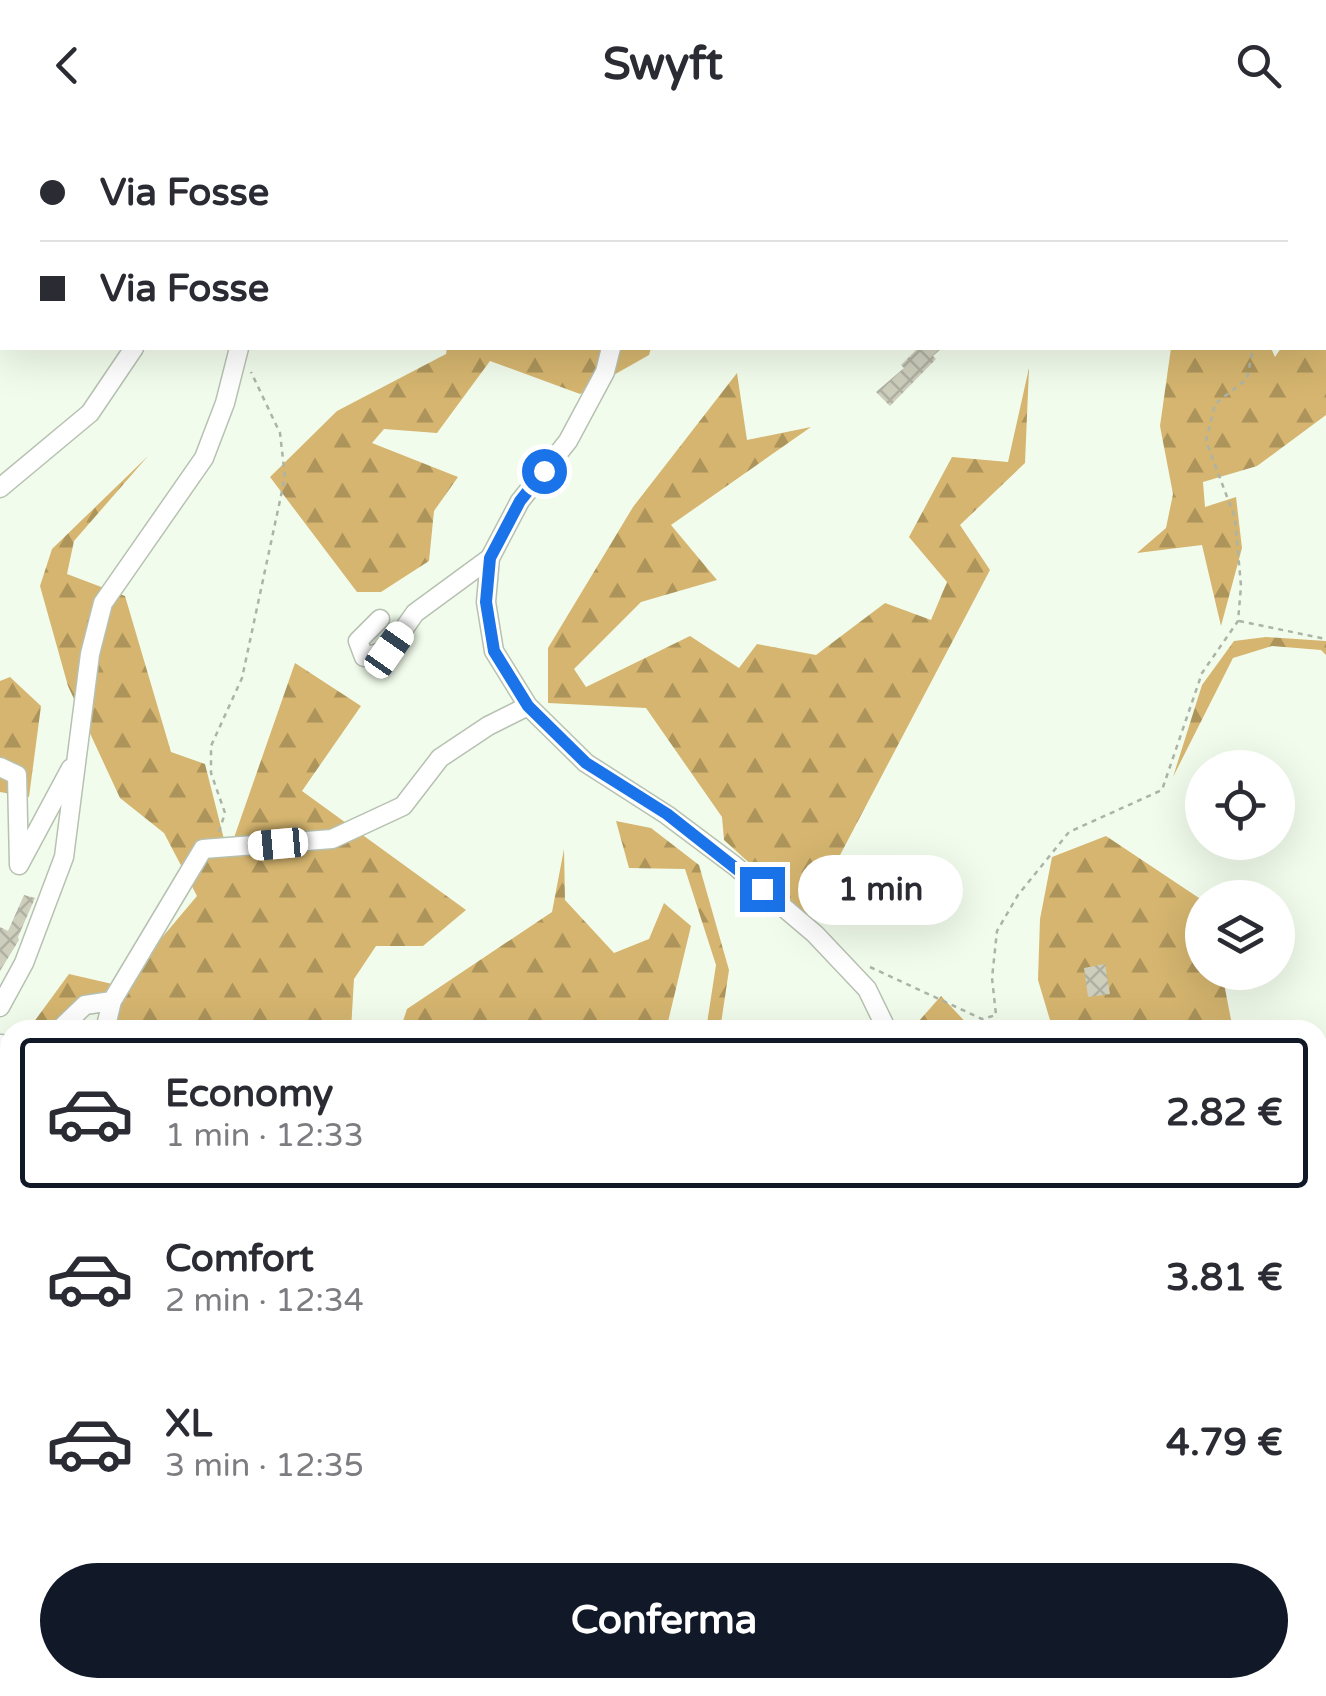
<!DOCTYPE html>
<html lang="it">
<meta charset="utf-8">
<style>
body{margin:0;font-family:"Varela Round",sans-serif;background:#f7f7f7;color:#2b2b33;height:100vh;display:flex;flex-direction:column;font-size:38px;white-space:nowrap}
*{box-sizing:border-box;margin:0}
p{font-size:32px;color:#7c7c81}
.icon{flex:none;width:55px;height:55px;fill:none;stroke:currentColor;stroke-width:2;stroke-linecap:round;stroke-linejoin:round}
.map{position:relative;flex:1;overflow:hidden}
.side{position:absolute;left:0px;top:890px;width:1328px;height:678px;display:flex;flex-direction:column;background:#fff;border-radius:30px 30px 0 0;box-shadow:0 10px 40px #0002}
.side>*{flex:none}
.hud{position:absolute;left:0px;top:0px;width:1328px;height:220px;box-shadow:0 10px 40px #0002;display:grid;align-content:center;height:220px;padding:0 40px;background:#fff}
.buttons{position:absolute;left:1185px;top:620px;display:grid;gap:20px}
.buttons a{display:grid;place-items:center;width:110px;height:110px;border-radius:50%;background:#fff;box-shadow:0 10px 40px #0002;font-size:50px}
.end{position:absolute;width:45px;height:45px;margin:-22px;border:12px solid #1a73e8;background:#fff;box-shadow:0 0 0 5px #fff}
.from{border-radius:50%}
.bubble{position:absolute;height:70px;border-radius:35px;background:#fff;box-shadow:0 10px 40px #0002;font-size:32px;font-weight:700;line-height:70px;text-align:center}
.car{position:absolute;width:30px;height:60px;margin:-30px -15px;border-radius:12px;box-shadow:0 0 8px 2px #0007;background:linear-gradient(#fff 24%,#345 0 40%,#fff 0 76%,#345 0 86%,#fff 0)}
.hud b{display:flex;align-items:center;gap:35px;height:95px;font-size:38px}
.hud b+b{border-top:2px solid #e1e1e2}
.hud i{width:25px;height:25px;background:#2b2b33}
ul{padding:18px 0 0;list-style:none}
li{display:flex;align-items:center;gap:30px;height:150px;margin:0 20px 15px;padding:0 20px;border:5px solid transparent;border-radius:10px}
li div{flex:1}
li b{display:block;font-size:38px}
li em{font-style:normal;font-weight:700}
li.current{border-color:#111827}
li>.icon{width:90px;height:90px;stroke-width:1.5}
.action{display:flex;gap:20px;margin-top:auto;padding:20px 40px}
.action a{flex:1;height:115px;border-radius:60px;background:#111827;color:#fff;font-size:40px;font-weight:700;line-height:115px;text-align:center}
header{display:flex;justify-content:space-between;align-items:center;height:130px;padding:0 40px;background:#fff;font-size:45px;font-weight:700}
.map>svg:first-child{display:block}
</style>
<header><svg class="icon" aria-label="back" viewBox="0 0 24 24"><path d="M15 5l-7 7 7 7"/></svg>Swyft<svg class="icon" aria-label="search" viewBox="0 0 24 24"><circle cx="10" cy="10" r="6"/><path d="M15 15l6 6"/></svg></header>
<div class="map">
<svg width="1326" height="1566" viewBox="0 0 1326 1566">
<defs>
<pattern id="forest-firs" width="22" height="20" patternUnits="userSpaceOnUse" patternTransform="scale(2.5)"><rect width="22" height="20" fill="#d5b56f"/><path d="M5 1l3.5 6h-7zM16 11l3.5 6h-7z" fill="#ad945b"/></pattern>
<pattern id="building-cross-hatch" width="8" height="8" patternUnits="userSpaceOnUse" patternTransform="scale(2.5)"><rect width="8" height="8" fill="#cdcebc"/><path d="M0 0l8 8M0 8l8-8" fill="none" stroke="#b0b1a2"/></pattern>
</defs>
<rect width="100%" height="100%" fill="#f2fcec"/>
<path fill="url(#forest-firs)" d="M1326,156V285L1257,336L1203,352L1205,377L1236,367L1242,418L1221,496L1202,415L1137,423L1166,398L1173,364L1160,296L1171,218H1271L1275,227L1281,218H1325Z
M447,218H651L649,225L580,264L490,231L437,303L384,299L372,313L458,347L434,381L429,431L381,462H357L270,347L337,281L446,224Z
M1029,238L1025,333L960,395L990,440L808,786L724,710L722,687L646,578L548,573V518L633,377L737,243L747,310L811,297L671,395L717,450L641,472L574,539L586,557L690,506L739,538L757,514L816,525L885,473L931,490L947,452L909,407L952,327L1008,332Z
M148,326L74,411L67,444L125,466L171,622L205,634L228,725L295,533L361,576L302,661L466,780L423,816H376L354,849L351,900H111L117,878L28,900L69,844L121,856L197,766L164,703L120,668L68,556L40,456L52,419Z
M1266,507L1326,511V525L1321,520L1272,516L1233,528L1173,647L1202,555L1234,511Z
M10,547L41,576L29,667L0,662V551Z
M616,691L651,698L699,735L729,840L720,900H706L716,835L685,739L629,738Z
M1106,706L1202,770V842L1222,843L1233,900H1053L1038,850L1040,789L1052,727Z
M564,719L565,770L614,823L649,809L664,773L691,796L666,900H400L407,879L552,782Z
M941,866L973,900H911Z
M1326,1489V1566H1169L1182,1558H1318V1491Z"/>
<path fill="url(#building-cross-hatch)" d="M918,218H942L933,226L936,229L890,276L876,262L904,238L901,235Z
M24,765L35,768L18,807L19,810L0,841V797L8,801Z
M1105,834L1110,864L1088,867L1084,838Z"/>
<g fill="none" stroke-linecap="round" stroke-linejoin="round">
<g stroke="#b7c1b1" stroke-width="21">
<path id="minor" d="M380,2L383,0
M744,2L746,0
M978,2L979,0
M1277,2L1278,0
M0,170L2,169
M611,218L605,242L568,311L520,371L490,428L486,472L494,521L528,576L586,633L667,685L735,736L815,804L867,859L887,900
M0,358L90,283L134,218
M380,489L358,511L364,527L389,520L415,483L490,428
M0,637L17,645L19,735L71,638
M112,871L203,719L332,709L403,676L440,628L488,596L528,576
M0,877L24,833L64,727L90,524L103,473L204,328L225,273L239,218
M59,900L85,875L112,871L105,900
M0,914L10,915
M1318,1076L1326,1066
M1318,1090L1326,1089
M0,1164L10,1161
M1318,1452L1326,1446
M0,1515L3,1566
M419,1566L426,1558
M614,1566L622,1558
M1150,1566L1162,1558"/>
</g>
<path stroke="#acb3a7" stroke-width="2.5" stroke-dasharray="5 5" stroke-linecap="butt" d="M1239,491L1326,509
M219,702L225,683L211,643V616L242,548L285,347L280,303L251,242
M870,837L982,889L996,885L992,848L997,801L1018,765L1069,702L1162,660L1202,543L1238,491L1241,456L1235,388L1206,311L1215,274L1247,249L1253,218"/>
<use href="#minor" stroke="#fff" stroke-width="18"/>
</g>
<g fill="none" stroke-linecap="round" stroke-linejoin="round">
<path stroke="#1a73e8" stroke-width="12" d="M544,341L520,371L490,428L486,472L494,521L528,576L586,633L667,684L762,759"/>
</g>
</svg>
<div class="buttons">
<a><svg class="icon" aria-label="locate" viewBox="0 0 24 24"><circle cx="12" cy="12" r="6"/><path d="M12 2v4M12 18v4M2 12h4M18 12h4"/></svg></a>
<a><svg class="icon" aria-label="layers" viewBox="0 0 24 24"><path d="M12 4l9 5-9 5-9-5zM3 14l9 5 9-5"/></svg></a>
</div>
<i class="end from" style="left:544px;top:341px"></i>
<i class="end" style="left:762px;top:759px"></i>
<div class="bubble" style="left:798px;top:725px;width:165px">1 min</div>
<i class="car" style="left:389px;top:520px;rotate:35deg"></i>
<i class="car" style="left:278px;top:714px;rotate:265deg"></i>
<div class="hud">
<b><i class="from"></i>Via Fosse</b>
<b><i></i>Via Fosse</b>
</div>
<section class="side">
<ul>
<li class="current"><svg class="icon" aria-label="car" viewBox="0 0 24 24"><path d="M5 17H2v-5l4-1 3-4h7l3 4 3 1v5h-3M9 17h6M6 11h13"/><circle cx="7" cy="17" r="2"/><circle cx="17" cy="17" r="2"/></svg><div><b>Economy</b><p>1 min · 12:33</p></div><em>2.82 €</em></li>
<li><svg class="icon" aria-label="car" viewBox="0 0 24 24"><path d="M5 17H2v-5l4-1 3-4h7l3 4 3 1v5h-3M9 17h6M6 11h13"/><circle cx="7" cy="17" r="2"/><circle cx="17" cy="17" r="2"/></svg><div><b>Comfort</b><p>2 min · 12:34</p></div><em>3.81 €</em></li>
<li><svg class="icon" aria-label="car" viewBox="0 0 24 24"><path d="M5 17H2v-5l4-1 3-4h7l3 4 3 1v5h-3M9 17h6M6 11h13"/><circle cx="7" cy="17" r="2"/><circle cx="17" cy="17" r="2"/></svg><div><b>XL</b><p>3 min · 12:35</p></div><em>4.79 €</em></li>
</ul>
<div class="action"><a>Conferma</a></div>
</section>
</div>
